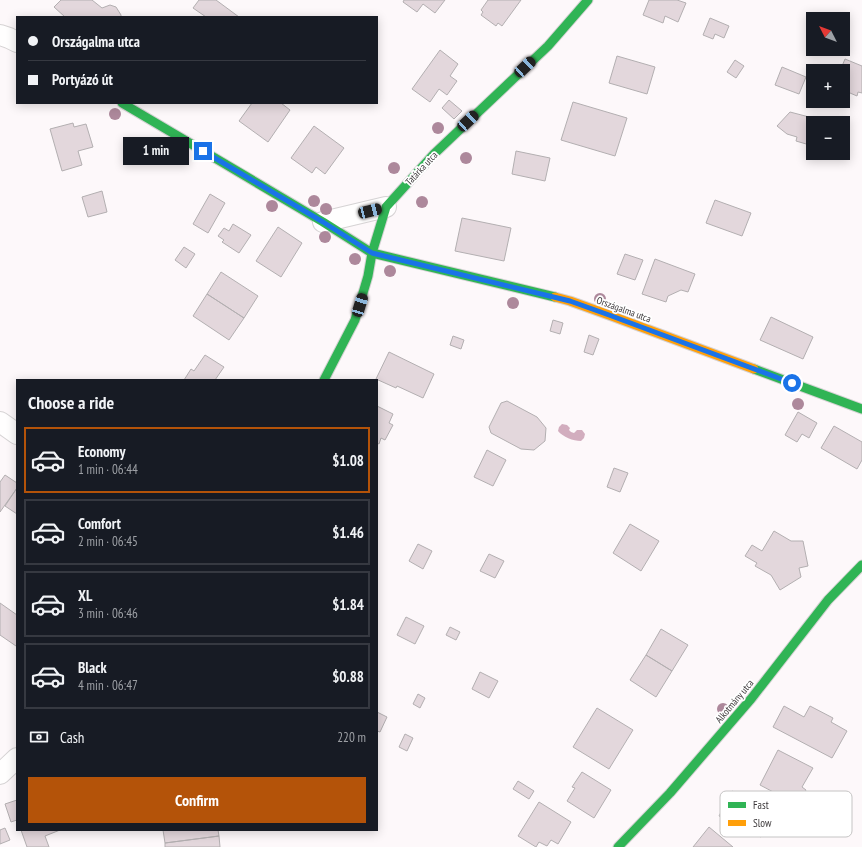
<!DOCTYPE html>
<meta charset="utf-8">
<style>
body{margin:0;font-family:"PT Sans Narrow",sans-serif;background:#242831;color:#f1f3f6;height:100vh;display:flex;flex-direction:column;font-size:15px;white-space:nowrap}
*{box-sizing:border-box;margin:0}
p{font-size:13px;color:#9ea1a6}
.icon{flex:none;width:22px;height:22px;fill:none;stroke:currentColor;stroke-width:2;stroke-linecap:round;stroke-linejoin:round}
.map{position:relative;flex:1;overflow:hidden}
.details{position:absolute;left:16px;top:379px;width:362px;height:452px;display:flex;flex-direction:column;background:#171b24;border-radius:0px;box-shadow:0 2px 10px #0003}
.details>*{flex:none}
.guide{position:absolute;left:16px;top:16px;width:362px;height:88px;border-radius:0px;box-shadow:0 2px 10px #0003;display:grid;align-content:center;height:88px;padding:0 12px;background:#171b24}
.needle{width:26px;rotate:312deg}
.controls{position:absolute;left:806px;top:12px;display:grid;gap:8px}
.controls a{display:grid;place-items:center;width:44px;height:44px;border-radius:0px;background:#171b24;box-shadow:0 2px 10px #0003;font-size:20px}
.end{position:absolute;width:18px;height:18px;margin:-9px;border:5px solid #1a73e8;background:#fff;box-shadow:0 0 0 2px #fff}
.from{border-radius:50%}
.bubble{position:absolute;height:28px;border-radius:0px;background:#171b24;box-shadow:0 2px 10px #0003;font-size:13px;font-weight:600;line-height:28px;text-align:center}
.car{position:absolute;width:12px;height:24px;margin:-12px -6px;border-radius:5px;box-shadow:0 0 3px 1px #0007;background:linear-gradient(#222 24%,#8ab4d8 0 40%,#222 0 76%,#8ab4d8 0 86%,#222 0)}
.guide b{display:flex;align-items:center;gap:14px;height:38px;font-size:15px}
.guide b+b{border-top:1px solid #363941}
.guide i{width:10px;height:10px;background:#f1f3f6}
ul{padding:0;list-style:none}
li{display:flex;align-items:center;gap:12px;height:66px;margin:0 8px 6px;padding:0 4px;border:2px solid #363941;border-radius:0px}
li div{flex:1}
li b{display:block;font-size:15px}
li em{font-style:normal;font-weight:600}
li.active{border-color:#b45309}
li>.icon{width:36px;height:36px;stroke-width:1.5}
h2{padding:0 12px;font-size:18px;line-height:48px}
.pay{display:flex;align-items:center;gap:10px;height:44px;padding:0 12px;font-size:15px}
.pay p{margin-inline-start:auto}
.primary-button{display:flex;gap:8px;margin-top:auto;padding:8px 12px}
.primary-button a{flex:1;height:46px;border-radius:0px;background:#b45309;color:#fff;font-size:16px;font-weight:600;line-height:46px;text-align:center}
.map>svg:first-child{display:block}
</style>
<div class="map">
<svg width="862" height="847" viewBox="0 0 862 847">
<rect width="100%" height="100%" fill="#fdf8fa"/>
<path fill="#d2adbe" d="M562,424L567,425L570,428L569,430L571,432L574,433L577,430H582L585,434L584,438L581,441C573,441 563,437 558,431L559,427Z"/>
<path fill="#e3d7dc" stroke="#b3afb1" d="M61,0H92L102,8L110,5L116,7L121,15V17H65L54,7Z
M199,0H216L239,17H206L193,8Z
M404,0H445L435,13L423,4L417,12L403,2Z
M488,0H521L502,26L498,23L496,26L481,15L483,12L481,10Z
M649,0H677L686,3L678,22L665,16L663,23L643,15Z
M710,18L729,26L724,38L715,34L713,39L703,35Z
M440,50L458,64L450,76L457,81L447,95L439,89L430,102L412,89Z
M617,56L655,67L647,94L609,83Z
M845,59L862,66V93L858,92L857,96L843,90V71H840Z
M735,60L744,66L736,78L727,72Z
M782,67L806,77L799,94L775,85Z
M449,100L462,111L454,119L442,108Z
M573,102L627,118L615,156L561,140Z
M252,103H281L290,110L268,142L239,121Z
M790,112L832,123H813V146L796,141L797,137L787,134L777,126Z
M73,123L74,127L86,124L93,147L78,151L82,165L62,171L50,129Z
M314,126L344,148L325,174L316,167L312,173L291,158Z
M516,151L550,158L545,181L512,174Z
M102,191L107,212L88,217L82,197Z
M210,194L225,203L208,233L193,224Z
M715,200L751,213L742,236L706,223Z
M462,218L511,228L504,261L455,251Z
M233,224L251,235L239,253L222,242L224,240L218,236L224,228L229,231Z
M278,227L302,243L281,277L256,261Z
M184,247L195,254L186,268L175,260Z
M625,254L643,260L635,280L617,274Z
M655,259L695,274L688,292L681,290L668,296L666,302L642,294Z
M221,272L258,296L244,318L207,294Z
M207,294L244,318L229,340L193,316Z
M771,317L813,337L803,359L760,340Z
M553,320L563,323L560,334L550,331Z
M589,335L599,339L593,355L584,352Z
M453,336L464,340L461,349L450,345Z
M389,352L434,374L423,398L397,386L396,388L376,379Z
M205,355L224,367L215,380H184L191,369L194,371Z
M507,401L537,417L546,428L545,441L534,450L521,449L491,433L489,427L501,403Z
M377,406L393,414L389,423L393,425L385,440L381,438L379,444L377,443Z
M798,412L817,423L809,438L802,434L797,442L785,435Z
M834,426L862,442V460L857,469L821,448Z
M487,450L506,460L493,486L474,477Z
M614,468L628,473L620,492L607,487Z
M5,475L17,483V488L0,512V482Z
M17,488V514L5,506Z
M630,524L659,541L641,571L613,553Z
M774,531L791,541H803L808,566L799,568L801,577L780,590L771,575L755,566L757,563L745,556L752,545L762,551Z
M418,544L432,551L423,569L409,561Z
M489,554L504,561L495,578L480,571Z
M0,603L17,615V645L16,646L0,635Z
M406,617L424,626L415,644L397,635Z
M450,627L460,632L456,640L446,635Z
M661,629L688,645L672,671L646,655Z
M646,655L672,671L656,697L630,680Z
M480,672L498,681L489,698L472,689Z
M418,694L425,698L420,708L413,704Z
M784,706L804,717L810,706L833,718L831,722L847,731L832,758L773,727Z
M597,708L633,730L609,769L573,747Z
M377,712L387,717L380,732L377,731Z
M405,734L413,738L407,751L399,747Z
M778,750L813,768L802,787L806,790L802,798L798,796L794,803L760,785Z
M582,772L611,790L594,818L567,801L575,788L572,787Z
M518,781L534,791L529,799L513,789Z
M732,791L774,812L761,837L719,816Z
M17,800V820L11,822L5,804Z
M539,802L571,822L558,844L551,840L547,846L539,842L536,847L518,836Z
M709,827L733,847H693Z
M5,828L10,840L0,844V830Z
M21,830H60L45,836L49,847H27Z
M163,830H218L219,836L165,843Z
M219,836L220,847H165V843Z"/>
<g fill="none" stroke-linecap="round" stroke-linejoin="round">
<g stroke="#d6d3d4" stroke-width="22">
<path id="street" d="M0,35L9,38L17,42
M323,222L386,207
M0,422L17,434
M0,774L17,758"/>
</g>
<g stroke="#d6d3d4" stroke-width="11">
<path id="fast" d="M122,103L323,222L372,253L555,297
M754,369L862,409
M324,380L355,320L368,276L372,253L386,207L434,154L548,46L588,0
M618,847L670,793L751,699L828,600L862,565"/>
</g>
<g stroke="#d6d3d4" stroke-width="11">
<path id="slow" d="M555,297L570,301L609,315L754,369"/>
</g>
<use href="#street" stroke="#fffefe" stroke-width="20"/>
<use href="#fast" stroke="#30b455" stroke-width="9"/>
<use href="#slow" stroke="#ff9f0a" stroke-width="9"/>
</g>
<g fill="#ad889b">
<circle cx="115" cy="114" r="6"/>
<circle cx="438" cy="128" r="6"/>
<circle cx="466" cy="158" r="6"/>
<circle cx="394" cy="168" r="6"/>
<circle cx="314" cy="201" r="6"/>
<circle cx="422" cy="202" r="6"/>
<circle cx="272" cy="206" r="6"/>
<circle cx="326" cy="209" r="6"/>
<circle cx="325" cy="237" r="6"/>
<circle cx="355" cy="259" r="6"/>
<circle cx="390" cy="271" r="6"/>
<circle cx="600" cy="299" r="6"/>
<circle cx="513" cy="303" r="6"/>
<circle cx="798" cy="404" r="6"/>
<circle cx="723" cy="709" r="6"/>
</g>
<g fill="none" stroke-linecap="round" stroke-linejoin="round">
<path stroke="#1a73e8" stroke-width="5" d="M203,151L323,222L372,253L570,301L609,315L792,383"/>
</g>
<g text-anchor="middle" stroke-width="3.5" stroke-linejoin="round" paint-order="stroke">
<g font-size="10" fill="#3d393b" stroke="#fff">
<text transform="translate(421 168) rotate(-47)" y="4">Tatárka utca</text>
<text transform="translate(624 309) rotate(20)" y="4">Országalma utca</text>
<text transform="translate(734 701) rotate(-50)" y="4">Alkotmány utca</text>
</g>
</g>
<rect x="720" y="791" width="132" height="46" rx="6" fill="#fff" stroke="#c5c4c4" stroke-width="1"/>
<rect x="728" y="802" width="18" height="6" fill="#30b455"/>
<rect x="728" y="820" width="18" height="6" fill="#ff9f0a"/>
<g font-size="11" fill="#3d393b">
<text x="753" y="809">Fast</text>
<text x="753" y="827">Slow</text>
</g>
</svg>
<div class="controls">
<a><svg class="needle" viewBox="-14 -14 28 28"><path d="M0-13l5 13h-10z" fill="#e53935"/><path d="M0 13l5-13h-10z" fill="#9ea1a6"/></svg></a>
<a>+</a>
<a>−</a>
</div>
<i class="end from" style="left:792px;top:383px"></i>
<i class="end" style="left:203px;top:151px"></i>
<div class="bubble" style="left:123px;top:137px;width:66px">1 min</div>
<i class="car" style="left:525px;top:67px;rotate:47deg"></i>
<i class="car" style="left:468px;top:121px;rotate:47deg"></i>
<i class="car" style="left:370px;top:211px;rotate:76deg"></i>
<i class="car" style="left:360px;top:305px;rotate:17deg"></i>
<div class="guide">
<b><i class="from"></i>Országalma utca</b>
<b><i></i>Portyázó út</b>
</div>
<section class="details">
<h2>Choose a ride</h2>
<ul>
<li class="active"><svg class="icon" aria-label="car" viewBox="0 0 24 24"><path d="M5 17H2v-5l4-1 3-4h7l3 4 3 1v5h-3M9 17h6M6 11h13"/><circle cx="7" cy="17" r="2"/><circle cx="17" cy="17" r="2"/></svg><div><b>Economy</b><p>1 min · 06:44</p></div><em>$1.08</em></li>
<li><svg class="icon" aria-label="car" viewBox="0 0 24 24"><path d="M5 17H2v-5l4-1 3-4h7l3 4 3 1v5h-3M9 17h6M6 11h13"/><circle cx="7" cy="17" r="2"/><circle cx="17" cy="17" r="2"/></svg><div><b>Comfort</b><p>2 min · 06:45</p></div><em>$1.46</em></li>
<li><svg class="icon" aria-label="car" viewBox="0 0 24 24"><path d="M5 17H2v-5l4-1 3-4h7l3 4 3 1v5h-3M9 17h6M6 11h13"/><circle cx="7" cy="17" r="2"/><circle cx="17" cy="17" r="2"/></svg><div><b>XL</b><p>3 min · 06:46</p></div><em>$1.84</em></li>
<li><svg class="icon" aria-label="car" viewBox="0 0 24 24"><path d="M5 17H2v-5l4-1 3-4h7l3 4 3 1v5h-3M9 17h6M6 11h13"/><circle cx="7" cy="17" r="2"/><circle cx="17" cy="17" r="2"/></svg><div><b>Black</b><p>4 min · 06:47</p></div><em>$0.88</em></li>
</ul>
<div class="pay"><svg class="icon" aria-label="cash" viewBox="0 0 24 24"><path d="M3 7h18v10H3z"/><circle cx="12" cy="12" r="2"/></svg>Cash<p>220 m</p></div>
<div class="primary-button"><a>Confirm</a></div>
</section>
</div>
